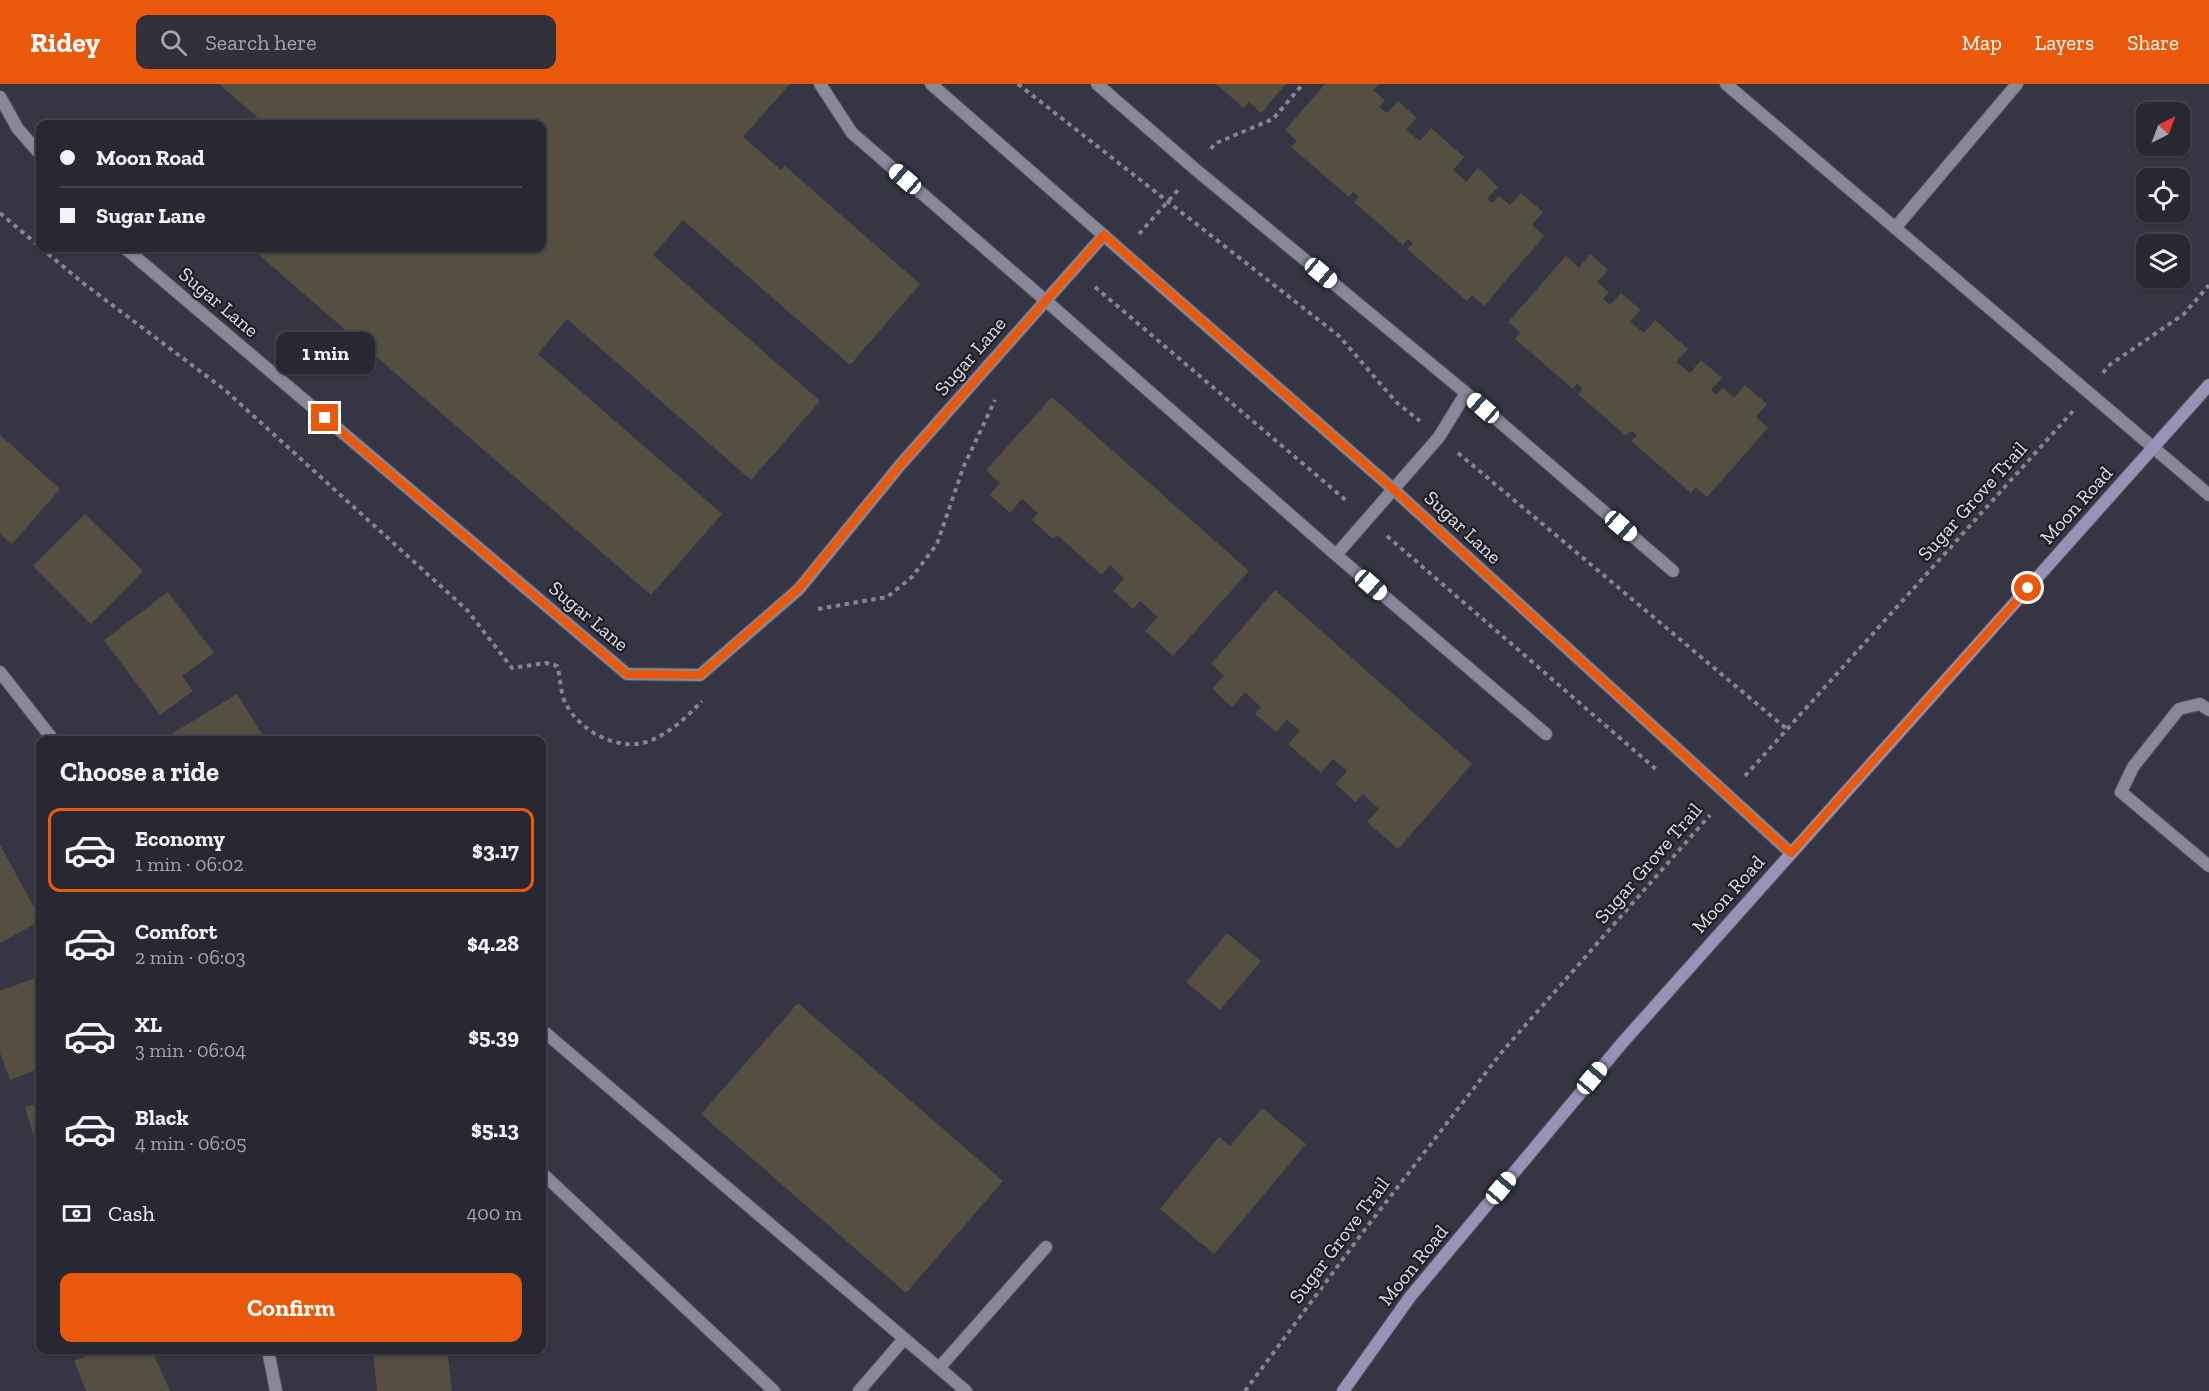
<!DOCTYPE html>
<meta charset="utf-8">
<style>
body{margin:0;font-family:"Zilla Slab",serif;background:#30303a;color:#f1f3f6;height:100vh;display:flex;flex-direction:column;font-size:22px;white-space:nowrap}
*{box-sizing:border-box;margin:0}
p{font-size:20px;color:#a5a6ac}
.icon{flex:none;width:33px;height:33px;fill:none;stroke:currentColor;stroke-width:2;stroke-linecap:round;stroke-linejoin:round}
.map{position:relative;flex:1;overflow:hidden}
.panel{position:absolute;left:36px;top:652px;width:510px;height:618px;display:flex;flex-direction:column;background:#282832;border-radius:12px;box-shadow:0 2px 4px #0004,0 0 0 2px #44444d}
.panel>*{flex:none}
.hud{position:absolute;left:36px;top:36px;width:510px;height:132px;border-radius:12px;box-shadow:0 2px 4px #0004,0 0 0 2px #44444d;display:grid;align-content:center;height:132px;padding:0 24px;background:#282832}
.needle{width:39px;rotate:42deg}
.controls{position:absolute;left:2136px;top:18px;display:grid;gap:12px}
.controls a{display:grid;place-items:center;width:54px;height:54px;border-radius:12px;background:#282832;box-shadow:0 2px 4px #0004,0 0 0 2px #44444d;font-size:30px}
.end{position:absolute;width:27px;height:27px;margin:-14px;border:8px solid #ea580c;background:#fff;box-shadow:0 0 0 3px #fff}
.from{border-radius:50%}
.bubble{position:absolute;height:42px;border-radius:12px;background:#282832;box-shadow:0 2px 4px #0004,0 0 0 2px #44444d;font-size:20px;font-weight:700;line-height:42px;text-align:center}
.car{position:absolute;width:18px;height:36px;margin:-18px -9px;border-radius:8px;box-shadow:0 0 4px 2px #0007;background:linear-gradient(#fff 24%,#345 0 40%,#fff 0 76%,#345 0 86%,#fff 0)}
.hud b{display:flex;align-items:center;gap:21px;height:57px;font-size:22px}
.hud b+b{border-top:2px solid #44444d}
.hud i{width:15px;height:15px;background:#f1f3f6}
ul{padding:0;list-style:none}
li{display:flex;align-items:center;gap:18px;height:84px;margin:0 12px 9px;padding:0 12px;border:3px solid transparent;border-radius:12px}
li div{flex:1}
li b{display:block;font-size:22px}
li em{font-style:normal;font-weight:700}
li.selected{border-color:#ea580c}
li>.icon{width:54px;height:54px;stroke-width:1.5}
h2{padding:0 24px;font-size:27px;line-height:72px}
.pay{display:flex;align-items:center;gap:15px;height:66px;padding:0 24px;font-size:22px}
.pay p{margin-inline-start:auto}
.button{display:flex;gap:12px;margin-top:auto;padding:12px 24px}
.button a{flex:1;height:69px;border-radius:12px;background:#ea580c;color:#fff;font-size:24px;font-weight:700;line-height:69px;text-align:center}
header{display:flex;align-items:center;gap:36px;box-sizing:border-box;height:84px;padding:0 30px;background:#ea580c;color:#fff}
header strong{font-size:28px}
nav{display:flex;gap:33px;margin-inline-start:auto;font-size:21px}
.search{width:420px;height:54px;background:#30303a;display:flex;align-items:center;gap:15px;box-sizing:border-box;padding:0 21px;border-radius:12px;color:#a5a6ac;font-size:22px}
.map>svg:first-child{display:block}
</style>
<header>
<strong>Ridey</strong>
<div class="search"><svg class="icon" aria-label="search" viewBox="0 0 24 24"><circle cx="10" cy="10" r="6"/><path d="M15 15l6 6"/></svg>Search here</div>
<nav><a>Map</a><a>Layers</a><a>Share</a></nav>
</header>
<div class="map">
<svg width="2209" height="1307" viewBox="0 0 2209 1307">
<rect width="100%" height="100%" fill="#363543"/>
<path fill="#544f40" d="M219,0H790L743,53L781,86L785,82L920,200L850,281L683,136L653,171L820,317L751,396L567,235L538,270L722,430L651,511L251,164H542V40H265Z
M1216,0H1286L1261,29L1249,18L1244,24Z
M1325,0H1379L1373,6L1385,16L1379,23L1387,29L1398,17L1417,34L1406,46L1420,57L1431,44L1464,73L1453,86L1466,98L1478,84L1498,103L1487,115L1492,119L1499,112L1510,121L1521,109L1543,128L1532,141L1544,152L1484,222L1472,211L1467,217L1407,165L1413,159L1407,155L1403,161L1354,118L1359,112L1353,108L1349,113L1291,63L1297,57L1285,46Z
M1590,170L1608,186L1597,198L1609,208L1603,215L1610,221L1621,209L1641,226L1630,238L1644,249L1655,236L1688,265L1676,278L1690,289L1701,276L1722,294L1711,306L1716,311L1723,304L1734,314L1745,301L1767,320L1756,333L1768,344L1707,413L1695,403L1691,409L1631,357L1637,351L1631,347L1626,352L1578,310L1582,304L1577,299L1573,305L1515,255L1520,248L1508,238L1566,172L1579,184Z
M1052,313L1249,487L1173,572L1145,547L1158,533L1140,517L1133,525L1113,507L1124,494L1110,481L1102,491L1057,451L1053,455L1032,436L1038,429L1022,415L1010,429L990,411L1000,399L986,386Z
M0,351L60,405L12,460L0,450Z
M85,430L143,487L91,540L33,482Z
M1275,506L1472,680L1398,765L1367,738L1379,725L1363,710L1355,718L1336,700L1347,687L1333,675L1321,689L1288,660L1300,647L1287,636L1276,648L1255,630L1261,623L1245,608L1232,623L1212,605L1224,592L1211,580Z
M168,508L214,569L182,592L193,607L160,631L104,556Z
M237,610L266,657H167L165,654Z
M0,761L40,834V837L0,859Z
M1227,849L1261,877L1220,926L1186,898Z
M40,892V984L10,996L0,969V907Z
M798,919L1003,1097L906,1209L701,1030Z
M40,1019V1072L25,1023Z
M1262,1024L1306,1060L1214,1170L1160,1125L1219,1053L1230,1062Z
M99,1266H152L170,1307H86L74,1277Z
M373,1266H447L452,1307H377Z"/>
<g fill="none" stroke-linecap="round" stroke-linejoin="round">
<g stroke="#54535f" stroke-width="14">
<path id="lane" d="M820,0L852,49L1045,216
M1726,0L2209,411
M1895,144L2017,0
M2209,626L2200,620L2179,625L2133,683L2121,708L2209,782
M542,946L966,1307
M542,1089L774,1307
M939,1284L1046,1163
M859,1307L904,1255"/>
</g>
<g stroke="#54535f" stroke-width="14">
<path id="street" d="M931,0L1393,405L1791,769
M1097,0L1195,85L1466,309
M0,13L18,45L40,70
M125,164L627,590L700,591L799,505L901,380L1104,151
M1045,216L1336,471L1439,353L1466,309L1673,487
M1336,471L1546,650
M0,588L54,657
M268,1266L276,1307"/>
</g>
<g stroke="#54535f" stroke-width="14">
<path id="secondary" d="M1343,1307L1410,1213L1623,958L2209,301"/>
</g>
<path stroke="#858490" stroke-width="4" stroke-dasharray="4.5 4.5" stroke-linecap="butt" d="M1018,0L1339,252L1397,319L1420,337
M1211,65L1214,60L1273,35L1303,0
M0,129L40,163
M1139,150L1178,106
M41,164L83,199L225,306L467,526L512,584L546,579L557,582C561,593 560,612 567,622C581,647 617,667 646,658C668,651 686,634 702,617
M1095,203L1348,418
M2103,289L2108,282L2184,230L2209,201
M1458,369L1788,646
M1387,452L1658,687
M818,525L887,513L912,493L937,460L963,384L995,316
M1745,692L2073,327
M1245,1307L1363,1148L1501,969L1710,731"/>
<use href="#lane" stroke="#898898" stroke-width="12"/>
<use href="#street" stroke="#898898" stroke-width="12"/>
<use href="#secondary" stroke="#9792b6" stroke-width="12"/>
</g>
<g fill="none" stroke-linecap="round" stroke-linejoin="round">
<path stroke="#ea580c" stroke-width="8" d="M325,334L627,590L700,591L799,504L901,380L1104,151L1393,405L1791,769L2028,504"/>
</g>
<g text-anchor="middle" stroke-width="4.5" stroke-linejoin="round" paint-order="stroke">
<g font-size="20" fill="#e0e0e9" stroke="#1e1d23">
<text transform="translate(219 218) rotate(40)" y="7">Sugar Lane</text>
<text transform="translate(970 272) rotate(-49)" y="7">Sugar Lane</text>
<text transform="translate(1972 417) rotate(-48)" y="7">Sugar Grove Trail</text>
<text transform="translate(2076 421) rotate(-48)" y="7">Moon Road</text>
<text transform="translate(1463 443) rotate(43)" y="7">Sugar Lane</text>
<text transform="translate(589 532) rotate(40)" y="7">Sugar Lane</text>
<text transform="translate(1648 779) rotate(-49)" y="7">Sugar Grove Trail</text>
<text transform="translate(1728 810) rotate(-48)" y="7">Moon Road</text>
<text transform="translate(1339 1156) rotate(-53)" y="7">Sugar Grove Trail</text>
<text transform="translate(1413 1181) rotate(-51)" y="7">Moon Road</text>
</g>
</g>
</svg>
<div class="controls">
<a><svg class="needle" viewBox="-14 -14 28 28"><path d="M0-13l5 13h-10z" fill="#e53935"/><path d="M0 13l5-13h-10z" fill="#a5a6ac"/></svg></a>
<a><svg class="icon" aria-label="locate" viewBox="0 0 24 24"><circle cx="12" cy="12" r="6"/><path d="M12 2v4M12 18v4M2 12h4M18 12h4"/></svg></a>
<a><svg class="icon" aria-label="layers" viewBox="0 0 24 24"><path d="M12 4l9 5-9 5-9-5zM3 14l9 5 9-5"/></svg></a>
</div>
<i class="end from" style="left:2028px;top:504px"></i>
<i class="end" style="left:325px;top:334px"></i>
<div class="bubble" style="left:276px;top:248px;width:99px">1 min</div>
<i class="car" style="left:905px;top:95px;rotate:311deg"></i>
<i class="car" style="left:1321px;top:189px;rotate:130deg"></i>
<i class="car" style="left:1483px;top:324px;rotate:311deg"></i>
<i class="car" style="left:1621px;top:442px;rotate:131deg"></i>
<i class="car" style="left:1371px;top:501px;rotate:131deg"></i>
<i class="car" style="left:1592px;top:994px;rotate:40deg"></i>
<i class="car" style="left:1501px;top:1104px;rotate:40deg"></i>
<div class="hud">
<b><i class="from"></i>Moon Road</b>
<b><i></i>Sugar Lane</b>
</div>
<section class="panel">
<h2>Choose a ride</h2>
<ul>
<li class="selected"><svg class="icon" aria-label="car" viewBox="0 0 24 24"><path d="M5 17H2v-5l4-1 3-4h7l3 4 3 1v5h-3M9 17h6M6 11h13"/><circle cx="7" cy="17" r="2"/><circle cx="17" cy="17" r="2"/></svg><div><b>Economy</b><p>1 min · 06:02</p></div><em>$3.17</em></li>
<li><svg class="icon" aria-label="car" viewBox="0 0 24 24"><path d="M5 17H2v-5l4-1 3-4h7l3 4 3 1v5h-3M9 17h6M6 11h13"/><circle cx="7" cy="17" r="2"/><circle cx="17" cy="17" r="2"/></svg><div><b>Comfort</b><p>2 min · 06:03</p></div><em>$4.28</em></li>
<li><svg class="icon" aria-label="car" viewBox="0 0 24 24"><path d="M5 17H2v-5l4-1 3-4h7l3 4 3 1v5h-3M9 17h6M6 11h13"/><circle cx="7" cy="17" r="2"/><circle cx="17" cy="17" r="2"/></svg><div><b>XL</b><p>3 min · 06:04</p></div><em>$5.39</em></li>
<li><svg class="icon" aria-label="car" viewBox="0 0 24 24"><path d="M5 17H2v-5l4-1 3-4h7l3 4 3 1v5h-3M9 17h6M6 11h13"/><circle cx="7" cy="17" r="2"/><circle cx="17" cy="17" r="2"/></svg><div><b>Black</b><p>4 min · 06:05</p></div><em>$5.13</em></li>
</ul>
<div class="pay"><svg class="icon" aria-label="cash" viewBox="0 0 24 24"><path d="M3 7h18v10H3z"/><circle cx="12" cy="12" r="2"/></svg>Cash<p>400 m</p></div>
<div class="button"><a>Confirm</a></div>
</section>
</div>
